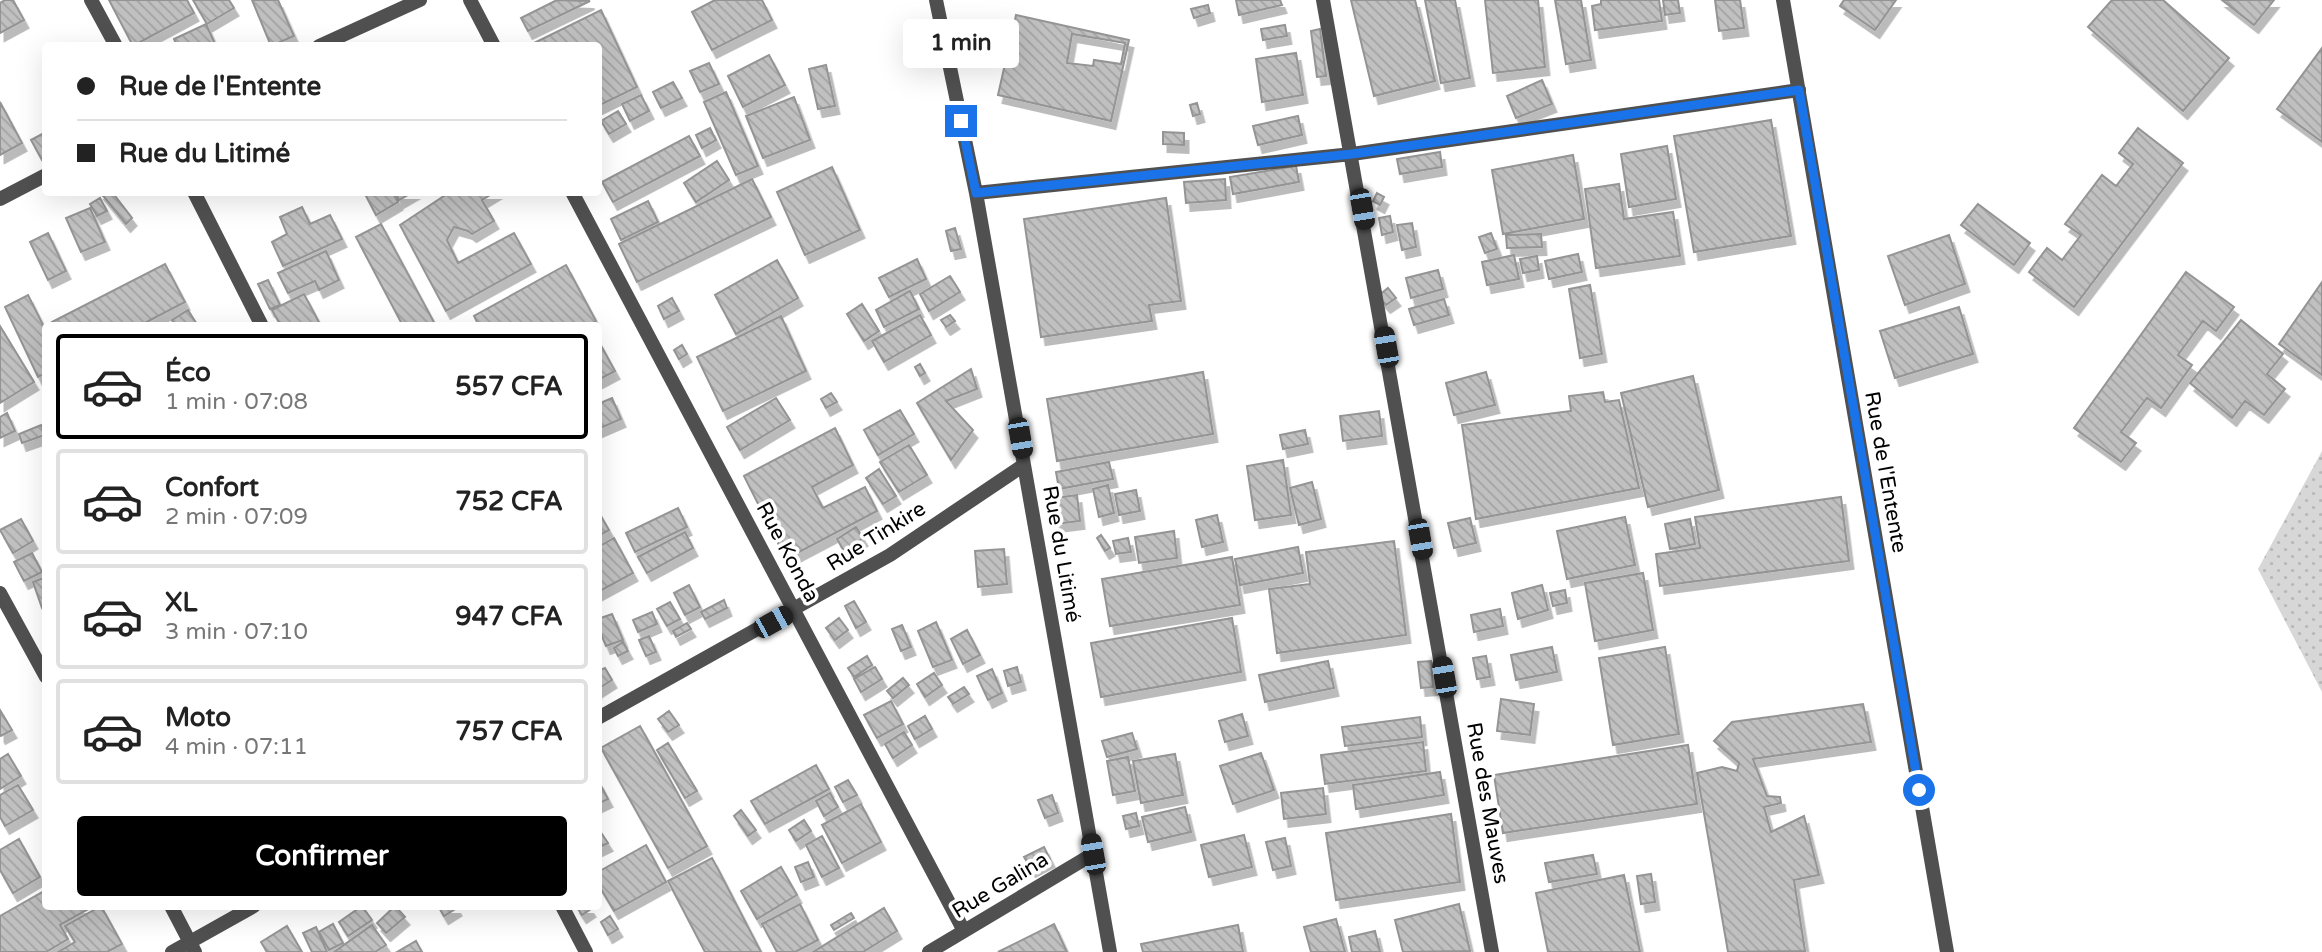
<!DOCTYPE html>
<html lang="fr">
<meta charset="utf-8">
<style>
body{margin:0;font-family:"Varela Round",sans-serif;background:#f6f6f6;color:#222;height:100vh;display:flex;flex-direction:column;font-size:26px;white-space:nowrap}
*{box-sizing:border-box;margin:0}
p{font-size:23px;color:#767676}
.icon{flex:none;width:38px;height:38px;fill:none;stroke:currentColor;stroke-width:2;stroke-linecap:round;stroke-linejoin:round}
.map{position:relative;flex:1;overflow:hidden}
.side{position:absolute;left:42px;top:322px;width:560px;height:588px;display:flex;flex-direction:column;background:#fff;border-radius:7px;box-shadow:0 7px 28px #0002}
.side>*{flex:none}
.banner{position:absolute;left:42px;top:42px;width:560px;height:154px;border-radius:7px;box-shadow:0 7px 28px #0002;display:grid;align-content:center;height:154px;padding:0 35px;background:#fff}
.end{position:absolute;width:32px;height:32px;margin:-16px;border:9px solid #1a73e8;background:#fff;box-shadow:0 0 0 4px #fff}
.from{border-radius:50%}
.bubble{position:absolute;height:49px;border-radius:7px;background:#fff;box-shadow:0 7px 28px #0002;font-size:23px;font-weight:700;line-height:49px;text-align:center}
.car{position:absolute;width:21px;height:42px;margin:-21px -10px;border-radius:9px;box-shadow:0 0 5px 2px #0007;background:linear-gradient(#222 24%,#8ab4d8 0 40%,#222 0 76%,#8ab4d8 0 86%,#222 0)}
.banner b{display:flex;align-items:center;gap:24px;height:66px;font-size:26px}
.banner b+b{border-top:2px solid #e0e0e0}
.banner i{width:18px;height:18px;background:#222}
ul{padding:12px 0 0;list-style:none}
li{display:flex;align-items:center;gap:21px;height:105px;margin:0 14px 10px;padding:0 21px;border:4px solid #e0e0e0;border-radius:7px}
li div{flex:1}
li b{display:block;font-size:26px}
li em{font-style:normal;font-weight:700}
li.current{border-color:#000}
li>.icon{width:63px;height:63px;stroke-width:1.5}
.button{display:flex;gap:14px;margin-top:auto;padding:14px 35px}
.button a{flex:1;height:80px;border-radius:7px;background:#000;color:#fff;font-size:28px;font-weight:700;line-height:80px;text-align:center}
.map>svg:first-child{display:block}
</style>
<div class="map">
<svg width="2322" height="952" viewBox="0 0 2322 952">
<defs>
<pattern id="garden-dots" width="8" height="8" patternUnits="userSpaceOnUse" patternTransform="scale(1.75)"><rect width="8" height="8" fill="#d7d7d7"/><path d="M2 2h.1M6 6h.1" fill="none" stroke="#b7b7b7" stroke-width="1.8" stroke-linecap="round"/></pattern>
<pattern id="building-back-hatch" width="6" height="6" patternUnits="userSpaceOnUse" patternTransform="scale(1.75)"><rect width="6" height="6" fill="#c0c0c0"/><path d="M-1 5l2 2M0 0l6 6M5-1l2 2" fill="none" stroke="#a3a3a3"/></pattern>
<filter id="shadow"><feDropShadow dx="4.5" dy="8" stdDeviation="0" flood-color="#0004"/></filter>
</defs>
<rect width="100%" height="100%" fill="#fff"/>
<path fill="url(#garden-dots)" d="M2322,451V692L2258,569Z"/>
<path fill="url(#building-back-hatch)" stroke="#949494" stroke-width="2" fill-rule="evenodd" filter="url(#shadow)" d="M5,0H13L24,20L0,33V3Z
M109,0H187L194,13L133,46Z
M193,0H229L234,8L207,24Z
M252,0H278L294,36L271,46Z
M557,0L590,1L528,31L521,18Z
M715,0H762L772,20L712,50L692,12Z
M1236,0H1280L1282,5L1239,15Z
M1351,0H1415L1435,81L1374,96Z
M1425,0H1455L1470,78L1441,83Z
M1485,0H1538L1545,67L1493,73Z
M1555,0H1581L1591,60L1566,64Z
M1601,0H1659L1662,21L1595,30L1592,6L1601,4Z
M1663,0H1678L1680,13L1665,15Z
M1715,0H1740L1744,28L1719,31Z
M1844,0H1896L1875,30L1840,6Z
M2112,0H2163L2229,58L2183,111L2088,27Z
M2222,0H2274L2254,25Z
M1208,5L1210,13L1194,18L1191,9Z
M601,10L637,87L598,106V46H528Z
M1016,15L1129,40L1111,121L998,95ZM1072,34L1125,43L1121,64L1094,60L1093,66L1067,63Z
M206,24L216,46H177L174,39Z
M1285,25L1287,36L1263,40L1261,29Z
M1320,29L1326,76L1317,77L1311,31Z
M2322,48V142L2277,109Z
M1296,53L1303,95L1262,102L1256,59Z
M769,55L785,85L743,107L728,76Z
M709,63L719,84L700,92L690,71Z
M826,65L835,106L818,109L809,69Z
M1542,80L1552,104L1516,118L1507,96Z
M673,82L682,98L661,108L653,92Z
M726,92L758,166L736,175L704,102Z
M641,95L649,111L630,121L622,104Z
M794,97L810,140L763,158L746,116Z
M0,102L22,143L0,155Z
M1197,103L1200,114L1193,116L1190,105Z
M618,111L626,124L609,134L601,121Z
M1298,116L1302,135L1258,145L1253,126Z
M1771,120L1791,236L1694,252L1674,136Z
M710,128L716,140L702,148L696,135Z
M2138,128L2183,163L2074,307L2029,272L2047,248L2062,260L2081,235L2065,224L2102,175L2116,186L2133,164L2119,153Z
M46,132V158L42,160L31,140Z
M1163,132L1184,133V145L1163,144Z
M689,136L700,156L613,202L602,182Z
M1667,146L1676,199L1629,207L1621,154Z
M1440,152L1442,167L1400,174L1397,159Z
M1573,155L1584,219L1503,234L1492,170Z
M717,161L729,180L696,202L684,183Z
M1296,166L1299,182L1233,194L1230,177Z
M832,167L860,230L805,255L777,192Z
M752,179L771,217L637,282L619,244Z
M1225,179L1226,200L1186,203L1184,182Z
M1619,184L1624,219L1673,212L1680,256L1596,268L1585,189Z
M100,192H112L132,218L126,224Z
M364,192H392L398,202L376,215Z
M395,192H413L399,200Z
M450,192H495L482,200L494,221L472,234L468,231L454,227L447,240L458,263L514,233L531,264L446,311L400,225Z
M1377,193L1384,197L1380,205L1373,201Z
M100,198L107,211L97,216L90,204Z
M1166,198L1181,301L1149,305L1152,321L1041,337L1024,219Z
M648,201L658,222L621,240L611,219Z
M1978,204L2030,243L2014,265L1961,225Z
M302,207L310,224L330,215L342,239L283,266L272,242L287,234L280,217Z
M90,208L105,242L81,252L66,218Z
M1390,216L1393,232L1382,235L1379,218Z
M1412,223L1416,247L1402,250L1397,225Z
M381,224L436,326H403L356,237Z
M955,228L961,249L951,251L946,231Z
M48,233L66,271L48,280L30,242Z
M1491,233L1497,249L1485,253L1479,237Z
M1541,234L1542,247L1507,248L1506,235Z
M1949,235L1965,284L1905,305L1888,256Z
M326,251L339,280L319,290L315,281L288,293L278,273Z
M1578,254L1582,272L1549,279L1545,261Z
M1514,255L1519,279L1487,285L1482,262Z
M1537,256L1539,270L1523,273L1520,259Z
M917,259L926,279L889,297L879,278Z
M777,260L798,298L736,334L715,295Z
M165,264L185,302L139,326H54L52,322Z
M566,265L596,321L588,326H479L474,316Z
M1438,270L1443,289L1411,298L1406,278Z
M2186,272L2234,307L2216,331L2203,321L2178,355L2192,365L2161,408L2147,398L2121,432L2136,443L2121,462L2074,428Z
M950,276L960,292L929,311L920,294Z
M268,280L280,305L270,309L258,284Z
M2322,282V375L2279,344Z
M1590,285L1602,354L1580,358L1569,289Z
M1388,288L1396,298L1386,305L1378,296Z
M910,291L919,309L884,327L876,310Z
M304,294L321,326H281L272,310Z
M28,295L46,331V373L38,377L5,307Z
M672,298L679,311L664,319L658,306Z
M1444,299L1449,315L1414,325L1409,309Z
M862,304L879,331L864,341L847,314Z
M1959,307L1973,354L1895,378L1880,331Z
M188,310L198,326H175L172,320Z
M920,315L931,335L884,362L872,341Z
M950,315L955,321L946,327L941,320Z
M781,316L806,371L723,411L697,357Z
M2241,320L2283,354L2267,374L2285,389L2264,415L2245,401L2232,418L2190,383Z
M0,326L34,382L0,403Z
M598,340L615,371L598,380Z
M682,345L687,354L679,359L674,350Z
M920,364L925,373L920,376L915,367Z
M971,369L977,389L946,401L973,430L951,460L917,403Z
M1203,372L1213,434L1057,461L1047,399Z
M1486,372L1495,405L1454,415L1446,383Z
M1693,376L1719,490L1648,507L1621,393Z
M1603,392L1605,402L1619,400L1639,488L1476,519L1462,425L1571,411L1569,396Z
M831,393L837,402L826,408L821,399Z
M612,398L621,419L598,429V404Z
M776,398L790,420L740,450L727,427Z
M900,410L914,434L878,455L864,430Z
M1379,411L1382,436L1343,441L1340,416Z
M7,413L15,431L0,438V417Z
M41,425L45,435L22,443L19,434Z
M835,428L853,465L812,487L823,508L865,487L877,511L786,559L744,476Z
M1305,430L1308,444L1283,449L1280,435Z
M909,445L927,475L899,492L880,462Z
M1283,460L1291,515L1255,520L1247,466Z
M1109,462L1113,479L1059,489L1056,472Z
M879,469L896,496L883,504L866,478Z
M1312,482L1321,519L1299,525L1290,488Z
M1108,485L1114,513L1099,517L1093,489Z
M1136,490L1140,511L1119,515L1115,494Z
M1077,495L1080,521L1056,524L1053,498Z
M1841,497L1849,561L1660,586L1656,554L1700,548L1695,517Z
M678,508L687,527L635,552L626,533Z
M598,511L609,530L598,536Z
M1217,515L1223,542L1202,547L1196,520Z
M1625,517L1635,565L1567,579L1557,531Z
M1470,518L1476,543L1454,548L1448,523Z
M21,519L33,541L13,553L0,530Z
M1690,519L1695,544L1670,549L1665,524Z
M856,527L863,538L844,551L837,539Z
M1174,531L1177,558L1139,563L1135,537Z
M685,532L693,548L647,573L638,557Z
M1101,535L1110,548L1105,551L1097,538Z
M614,538L633,573L598,592V547Z
M1128,538L1131,552L1116,554L1113,541Z
M1394,541L1406,635L1277,653L1269,589L1310,584L1306,552Z
M1298,547L1303,573L1240,585L1235,559Z
M1004,549L1007,584L978,587L975,551Z
M32,553L42,572L24,581L14,562Z
M1232,557L1240,605L1110,626L1102,579Z
M1643,573L1653,630L1595,641L1585,583Z
M46,577V606L42,608L33,582Z
M689,585L700,607L685,615L674,593Z
M1542,585L1548,610L1518,619L1512,593Z
M1565,590L1567,603L1553,606L1550,593Z
M724,600L727,608L705,619L701,612Z
M854,601L866,622L856,628L845,606Z
M670,602L680,619L667,626L657,609Z
M1500,609L1503,626L1474,632L1471,615Z
M652,612L657,624L638,632L633,620Z
M612,614L623,640L606,646L598,627V619Z
M839,618L848,630L835,640L826,628Z
M1232,618L1241,672L1101,697L1091,643Z
M936,622L952,660L933,667L918,631Z
M687,623L691,629L676,637L673,631Z
M902,625L911,647L901,651L892,629Z
M967,630L980,655L963,664L951,639Z
M649,636L656,652L646,656L639,640Z
M623,642L628,651L618,656L614,648Z
M1552,647L1557,672L1516,680L1511,655Z
M1665,647L1679,734L1613,745L1599,658Z
M867,656L872,665L854,677L848,668Z
M1486,656L1490,677L1477,679L1473,658Z
M1328,661L1334,688L1265,702L1259,675Z
M1431,661L1433,687L1421,688L1418,662Z
M875,667L882,679L861,692L854,679Z
M1017,667L1021,682L1008,686L1004,671Z
M605,668L612,680L598,689V671Z
M992,669L1002,693L988,700L977,676Z
M934,673L942,685L925,697L917,684Z
M903,678L909,685L893,698L887,691Z
M964,687L969,694L953,704L948,697Z
M1501,699L1534,704L1530,735L1497,731Z
M891,701L903,724L877,738L864,715Z
M1863,704L1871,742L1753,759L1767,796L1780,797L1781,803L1764,807L1771,832L1804,816L1819,875L1794,880L1805,951L1728,952L1697,773L1722,767L1737,771L1739,763L1714,741L1732,722Z
M0,710L12,730L1,736L0,734Z
M669,711L679,725L668,732L658,719Z
M1242,714L1248,736L1225,742L1219,721Z
M925,716L932,729L915,739L908,726Z
M1420,717L1422,737L1345,746L1342,727Z
M640,726L707,846L668,868L601,748Z
M904,732L912,745L893,758L885,744Z
M1132,733L1137,749L1107,757L1102,741Z
M1423,742L1426,771L1325,784L1321,755Z
M668,743L697,791L685,798L657,750Z
M1688,745L1697,804L1503,833L1494,775Z
M1261,753L1274,790L1233,804L1220,766Z
M8,754L21,776L0,789V759Z
M1175,754L1183,795L1141,803L1133,761Z
M1128,757L1135,791L1113,795L1107,761Z
M816,765L829,789L765,824L751,801Z
M1440,772L1444,795L1356,809L1353,785Z
M598,780L608,799L598,804Z
M848,780L857,795L843,802L835,787Z
M18,785L33,810L5,826L0,817V795Z
M1323,788L1326,814L1284,819L1281,793Z
M830,793L838,807L824,816L816,801Z
M1052,795L1058,813L1045,818L1038,800Z
M861,804L881,842L842,863L822,825Z
M1185,807L1191,832L1148,842L1142,817Z
M741,810L756,830L748,836L734,816Z
M1136,813L1139,826L1126,829L1123,816Z
M1451,814L1460,882L1336,900L1326,833Z
M804,820L811,831L796,841L789,830Z
M598,828L608,843L598,848Z
M1244,835L1252,867L1209,877L1201,845Z
M822,836L839,868L822,877L806,845Z
M1285,838L1291,866L1273,870L1266,842Z
M19,839L40,877L13,893L0,870V850Z
M646,845L666,882L614,911L598,884V872Z
M1044,847L1050,859L1031,869L1024,857Z
M1593,855L1597,874L1549,882L1545,863Z
M712,858L718,869L761,952H705L668,881Z
M808,862L814,877L801,882L795,867Z
M781,867L797,895L757,919L741,891Z
M1651,874L1655,902L1641,904L1637,876Z
M1624,875L1640,952H1548L1536,893Z
M46,890V906H89L90,908L60,925L68,939L46,952H0V916Z
M800,904L818,940L795,952H777L762,924Z
M1459,904L1470,951L1403,952L1395,920Z
M101,906L122,944L107,952H58L75,942L65,926Z
M362,906L372,920L348,936L339,922Z
M395,906L405,917L386,933L377,923Z
M438,906H456L457,908L444,916Z
M576,906H589L591,909L582,915Z
M884,908L897,931L863,952H813Z
M851,913L854,918L834,930L831,925Z
M610,916L618,929L608,935L601,922Z
M1336,919L1345,952H1311L1304,927Z
M333,924L343,943L329,950L319,932Z
M1054,924L1067,952H998Z
M372,925L386,945L375,952H334Z
M1238,925L1243,952H1143L1141,944Z
M287,926L302,952H267L261,942Z
M316,927L327,952H312L303,933Z
M1375,931L1380,952H1352L1349,937Z
M416,941L422,952H397Z"/>
<g fill="none" stroke-linecap="round" stroke-linejoin="round">
<path stroke="#505050" stroke-width="14" d="M91,0L116,46
M470,0L494,46
M936,0L976,193L1110,952
M1323,0L1492,952
M319,46L420,0
M194,192L262,326
M572,192L964,931
M976,193L1352,154L1799,90
M0,199L46,175
M0,593L46,677
M598,718L890,555L1024,465
M171,906L195,952
M562,906L586,952
M172,952L254,906
M929,952L1093,854"/>
<path stroke="#505050" stroke-width="14" d="M1783,0L1947,952"/>
</g>
<g fill="none" stroke-linecap="round" stroke-linejoin="round">
<path stroke="#1a73e8" stroke-width="9" d="M961,121L976,193L1352,154L1799,90L1919,790"/>
</g>
<g text-anchor="middle" stroke-width="7" stroke-linejoin="round" paint-order="stroke">
<g font-size="21" fill="#000" stroke="#fff">
<text transform="translate(1886 472) rotate(80)" y="7">Rue de l'Entente</text>
<text transform="translate(876 536) rotate(-32)" y="7">Rue Tinkire</text>
<text transform="translate(788 552) rotate(62)" y="7">Rue Konda</text>
<text transform="translate(1062 554) rotate(80)" y="7">Rue du Litimé</text>
<text transform="translate(1488 803) rotate(80)" y="7">Rue des Mauves</text>
<text transform="translate(1000 885) rotate(-31)" y="7">Rue Galina</text>
</g>
</g>
</svg>
<i class="end from" style="left:1919px;top:790px"></i>
<i class="end" style="left:961px;top:121px"></i>
<div class="bubble" style="left:903px;top:19px;width:116px">1 min</div>
<i class="car" style="left:1362px;top:209px;rotate:170deg"></i>
<i class="car" style="left:1386px;top:347px;rotate:350deg"></i>
<i class="car" style="left:1020px;top:438px;rotate:170deg"></i>
<i class="car" style="left:1420px;top:539px;rotate:170deg"></i>
<i class="car" style="left:773px;top:622px;rotate:61deg"></i>
<i class="car" style="left:1444px;top:677px;rotate:350deg"></i>
<i class="car" style="left:1093px;top:854px;rotate:350deg"></i>
<div class="banner">
<b><i class="from"></i>Rue de l'Entente</b>
<b><i></i>Rue du Litimé</b>
</div>
<section class="side">
<ul>
<li class="current"><svg class="icon" aria-label="car" viewBox="0 0 24 24"><path d="M5 17H2v-5l4-1 3-4h7l3 4 3 1v5h-3M9 17h6M6 11h13"/><circle cx="7" cy="17" r="2"/><circle cx="17" cy="17" r="2"/></svg><div><b>Éco</b><p>1 min · 07:08</p></div><em>557 CFA</em></li>
<li><svg class="icon" aria-label="car" viewBox="0 0 24 24"><path d="M5 17H2v-5l4-1 3-4h7l3 4 3 1v5h-3M9 17h6M6 11h13"/><circle cx="7" cy="17" r="2"/><circle cx="17" cy="17" r="2"/></svg><div><b>Confort</b><p>2 min · 07:09</p></div><em>752 CFA</em></li>
<li><svg class="icon" aria-label="car" viewBox="0 0 24 24"><path d="M5 17H2v-5l4-1 3-4h7l3 4 3 1v5h-3M9 17h6M6 11h13"/><circle cx="7" cy="17" r="2"/><circle cx="17" cy="17" r="2"/></svg><div><b>XL</b><p>3 min · 07:10</p></div><em>947 CFA</em></li>
<li><svg class="icon" aria-label="car" viewBox="0 0 24 24"><path d="M5 17H2v-5l4-1 3-4h7l3 4 3 1v5h-3M9 17h6M6 11h13"/><circle cx="7" cy="17" r="2"/><circle cx="17" cy="17" r="2"/></svg><div><b>Moto</b><p>4 min · 07:11</p></div><em>757 CFA</em></li>
</ul>
<div class="button"><a>Confirmer</a></div>
</section>
</div>
